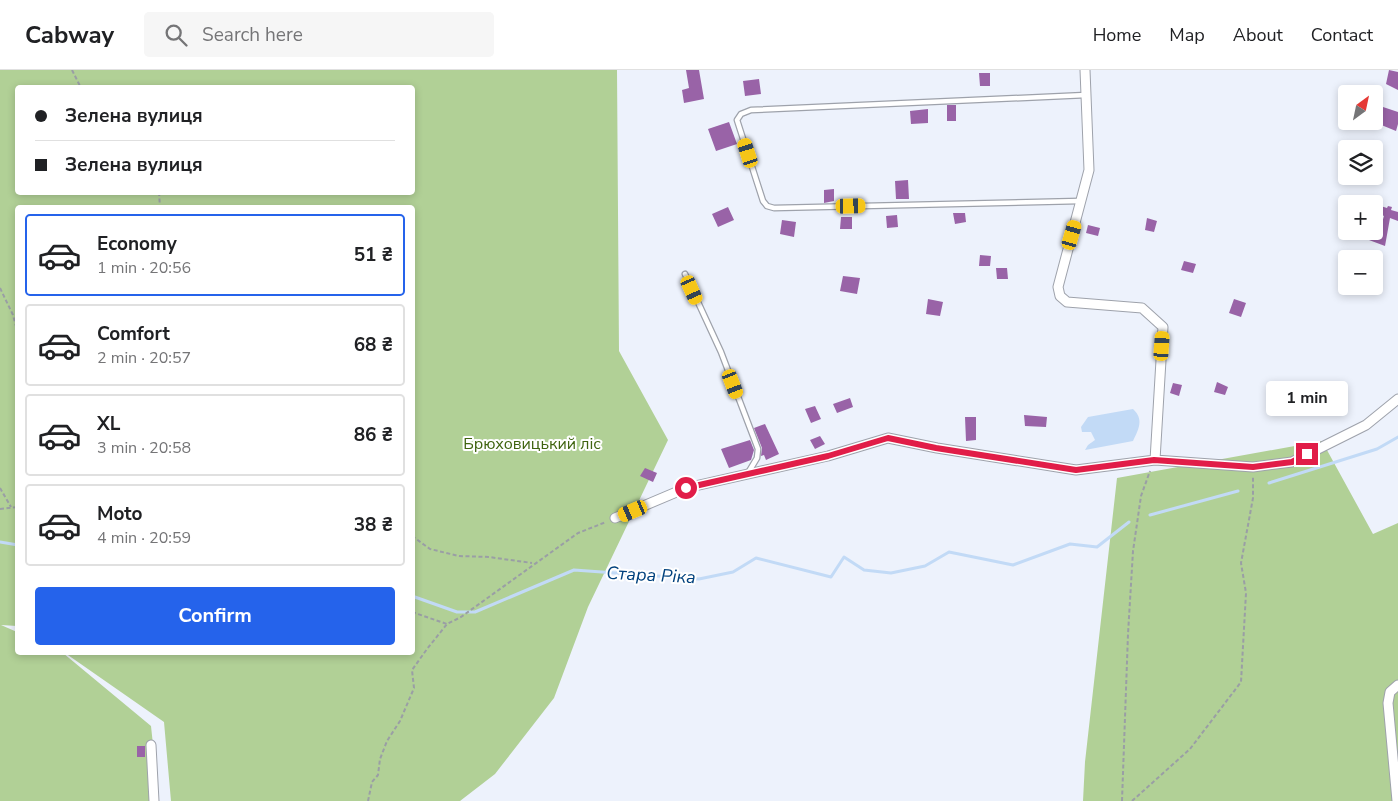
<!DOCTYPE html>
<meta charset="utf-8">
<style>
body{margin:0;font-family:"Nunito Sans",sans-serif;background:#f6f6f6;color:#202124;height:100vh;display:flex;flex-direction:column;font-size:19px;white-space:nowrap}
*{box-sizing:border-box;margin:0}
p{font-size:16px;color:#757577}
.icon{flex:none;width:28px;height:28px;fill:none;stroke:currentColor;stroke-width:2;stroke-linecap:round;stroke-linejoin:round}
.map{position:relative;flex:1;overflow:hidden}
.sheet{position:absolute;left:15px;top:135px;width:400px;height:450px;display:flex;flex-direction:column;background:#fff;border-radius:5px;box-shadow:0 2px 8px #0003}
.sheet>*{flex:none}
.guide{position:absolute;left:15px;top:15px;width:400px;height:110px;border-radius:5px;box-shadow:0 2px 8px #0003;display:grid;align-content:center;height:110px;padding:0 20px;background:#fff}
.needle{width:32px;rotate:33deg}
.fabs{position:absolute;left:1338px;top:15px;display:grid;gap:10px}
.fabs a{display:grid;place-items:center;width:45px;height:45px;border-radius:5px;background:#fff;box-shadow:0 2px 8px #0003;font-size:25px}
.end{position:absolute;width:22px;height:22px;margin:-11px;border:6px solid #e11d48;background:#fff;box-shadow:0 0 0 2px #fff}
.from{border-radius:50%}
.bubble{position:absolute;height:35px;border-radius:5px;background:#fff;box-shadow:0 2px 8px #0003;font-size:16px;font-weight:700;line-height:35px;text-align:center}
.car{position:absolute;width:15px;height:30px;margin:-15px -8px;border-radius:6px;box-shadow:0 0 4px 1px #0007;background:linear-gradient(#f5c518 24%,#345 0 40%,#f5c518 0 76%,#345 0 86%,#f5c518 0)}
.guide b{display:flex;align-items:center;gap:18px;height:48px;font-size:19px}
.guide b+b{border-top:1px solid #e0e0e0}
.guide i{width:12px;height:12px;background:#202124}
ul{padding:9px 0 0;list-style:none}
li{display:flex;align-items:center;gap:15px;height:82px;margin:0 10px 8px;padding:0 10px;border:2px solid #e0e0e0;border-radius:5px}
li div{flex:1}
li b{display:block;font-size:19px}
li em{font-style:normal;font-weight:700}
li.on{border-color:#2563eb}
li>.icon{width:45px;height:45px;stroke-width:1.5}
.cta{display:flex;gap:10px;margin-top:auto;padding:10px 20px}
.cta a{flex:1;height:58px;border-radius:5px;background:#2563eb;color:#fff;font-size:20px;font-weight:700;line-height:58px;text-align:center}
header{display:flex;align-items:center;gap:30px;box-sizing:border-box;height:70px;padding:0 25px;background:#fff;border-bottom:1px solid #e0e0e0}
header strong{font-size:24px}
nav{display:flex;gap:28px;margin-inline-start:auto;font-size:18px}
.search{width:350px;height:45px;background:#f6f6f6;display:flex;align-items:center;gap:12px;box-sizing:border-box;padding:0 18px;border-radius:5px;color:#757577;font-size:19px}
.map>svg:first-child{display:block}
</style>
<header>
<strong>Cabway</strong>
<div class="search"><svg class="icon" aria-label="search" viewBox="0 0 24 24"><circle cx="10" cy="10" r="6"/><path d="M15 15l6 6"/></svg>Search here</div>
<nav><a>Home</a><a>Map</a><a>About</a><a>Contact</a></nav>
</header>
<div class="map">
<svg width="1398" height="731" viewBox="0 0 1398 731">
<rect width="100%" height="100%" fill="#edf2fc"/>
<path fill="#b1d096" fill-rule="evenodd" d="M0,0H617L619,281L668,370L588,537L554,628L495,704L460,731H171L164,652L65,583L412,582V138H18L17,556L1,555L17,562L18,582L63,583L151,656L159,731H0ZM18,18H412V122H18Z
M1322,371L1373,464L1398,453V731H1083L1085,692L1117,408Z"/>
<path fill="#c2daf6" d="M1133,339C1144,349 1139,359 1133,371L1085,380L1088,375L1095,370L1091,362H1082L1081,357L1088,347Z"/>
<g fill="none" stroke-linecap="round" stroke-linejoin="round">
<path stroke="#c2daf6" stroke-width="3" d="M1269,413L1377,379L1398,367
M1150,445L1238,421
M0,472L18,475
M412,526L457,542H475L574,500L699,509L733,502L756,488L831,507L844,487L864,500L891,503L925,496L949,482L1013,495L1070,474L1097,477L1129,452"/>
</g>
<path fill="#9963a7" d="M686,0H699L704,29L684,33L682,20L689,18Z
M1389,0L1398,2V20L1386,14Z
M979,3H990V16H980Z
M759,9L761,24L745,26L743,11Z
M1374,34L1398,42V54L1396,61L1374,52Z
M947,35H956V51H947Z
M928,39V53L911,54L910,41Z
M729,52L737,74L716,81L708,59Z
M908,110L909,129H896L895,111Z
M834,119V131L824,133V120Z
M1374,134L1387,138L1388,136L1392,137L1391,140L1398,142V151L1390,148L1385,176L1369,170L1371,161H1374V154L1381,156L1384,146L1374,141Z
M728,137L734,150L718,157L712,144Z
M953,143H965L966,152L955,154Z
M897,145L898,157L887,158L886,146Z
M841,147H852V159H840Z
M1147,148L1157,151L1154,162L1145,160Z
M782,150L796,152L794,167L780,164Z
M1088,155L1100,158L1098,166L1086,163Z
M980,185L991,186L990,196H979Z
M1184,191L1196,194L1193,203L1181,200Z
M996,198H1007L1008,209H997Z
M843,206L860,208L857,224L840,221Z
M928,229L943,232L940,246L926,244Z
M1234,229L1246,233L1241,247L1229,243Z
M1217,312L1228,317L1225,325L1214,322Z
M1173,313L1182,315L1179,326L1170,323Z
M850,328L853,337L837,343L833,334Z
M815,336L821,349L811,353L805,339Z
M1024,345L1047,347L1046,357L1025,356Z
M965,347H976V370L966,371Z
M765,354L779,384L766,390L764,385L761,386L762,378L754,358Z
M820,366L825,374L815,379L810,370Z
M750,370L754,380L751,390L729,398L721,379Z
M645,398L657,403L653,412L640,406Z
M137,676H145V687H137Z"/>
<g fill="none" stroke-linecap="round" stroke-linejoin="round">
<g stroke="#9ea2ab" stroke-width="7">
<path id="lane" d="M1080,131L774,138L767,136L763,131L737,50L741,44L751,40L1086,25
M685,204L721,282L758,379L757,388L748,403"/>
</g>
<g stroke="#9ea2ab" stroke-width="11">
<path id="street" d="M1085,0L1089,100L1058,217L1060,226L1067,232L1142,238L1163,257L1155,390
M615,448L686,418L828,386L888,368L937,378L1076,400L1155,390L1253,397L1292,392L1366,355L1398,329
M151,675L154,731
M1397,731L1388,633L1390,622L1398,615"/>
</g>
<path stroke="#9a9ea5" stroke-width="2" stroke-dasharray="4 2.5" stroke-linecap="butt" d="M72,0L81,18
M159,122L160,138
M0,218L13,245L18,264
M0,418L11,437
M0,439L18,437
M412,466L430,479L459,486L489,487L532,493
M412,542L447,554
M368,731L372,712L378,705L380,689L387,671L400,651L414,618L412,600L427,579L447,554L461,547L578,463L606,452
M1122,731L1128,564L1133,481L1141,426L1150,401
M1132,731L1190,679L1241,612L1246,523L1241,493L1253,428V406"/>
<use href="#lane" stroke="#fff" stroke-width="4.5"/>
<use href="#street" stroke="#fff" stroke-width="9"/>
</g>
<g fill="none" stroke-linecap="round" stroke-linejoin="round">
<path stroke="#e11d48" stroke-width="6" d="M686,418L828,386L888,368L936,378L1076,400L1154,390L1253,397L1292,392L1307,384"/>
</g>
<g text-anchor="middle" stroke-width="4" stroke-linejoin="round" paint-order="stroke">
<g font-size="16" fill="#3e630e" stroke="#fff">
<text x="532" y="379">Брюховицький ліс</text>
</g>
<g font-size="18" font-style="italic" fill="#01417d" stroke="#fff">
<text transform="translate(651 505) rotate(3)" y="6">Стара Ріка</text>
</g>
</g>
</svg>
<div class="fabs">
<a><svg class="needle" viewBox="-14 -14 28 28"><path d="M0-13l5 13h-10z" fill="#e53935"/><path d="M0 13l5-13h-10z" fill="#757577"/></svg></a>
<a><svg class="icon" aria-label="layers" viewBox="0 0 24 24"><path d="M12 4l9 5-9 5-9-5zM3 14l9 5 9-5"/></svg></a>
<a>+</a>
<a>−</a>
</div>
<i class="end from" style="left:686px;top:418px"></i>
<i class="end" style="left:1307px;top:384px"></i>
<div class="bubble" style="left:1266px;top:311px;width:82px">1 min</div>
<i class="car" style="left:748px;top:83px;rotate:342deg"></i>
<i class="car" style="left:851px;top:136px;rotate:89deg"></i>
<i class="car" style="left:1072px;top:165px;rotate:16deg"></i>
<i class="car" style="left:692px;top:220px;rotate:156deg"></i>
<i class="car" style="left:1162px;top:276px;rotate:4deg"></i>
<i class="car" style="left:733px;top:314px;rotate:159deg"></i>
<i class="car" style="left:633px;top:441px;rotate:247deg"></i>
<div class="guide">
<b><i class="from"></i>Зелена вулиця</b>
<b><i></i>Зелена вулиця</b>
</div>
<section class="sheet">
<ul>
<li class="on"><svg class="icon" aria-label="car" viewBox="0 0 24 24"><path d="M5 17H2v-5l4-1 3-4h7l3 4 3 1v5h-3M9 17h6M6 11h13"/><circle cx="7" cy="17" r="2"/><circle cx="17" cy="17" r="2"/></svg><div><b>Economy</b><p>1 min · 20:56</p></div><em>51 ₴</em></li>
<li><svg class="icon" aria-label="car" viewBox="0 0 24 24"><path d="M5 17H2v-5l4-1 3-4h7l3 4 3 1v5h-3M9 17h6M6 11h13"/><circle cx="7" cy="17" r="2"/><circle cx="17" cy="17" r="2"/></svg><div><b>Comfort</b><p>2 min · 20:57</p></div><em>68 ₴</em></li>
<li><svg class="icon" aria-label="car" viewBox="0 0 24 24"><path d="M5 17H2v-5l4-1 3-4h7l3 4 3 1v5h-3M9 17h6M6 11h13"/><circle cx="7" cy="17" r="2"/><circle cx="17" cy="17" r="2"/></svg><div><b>XL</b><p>3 min · 20:58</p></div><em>86 ₴</em></li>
<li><svg class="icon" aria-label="car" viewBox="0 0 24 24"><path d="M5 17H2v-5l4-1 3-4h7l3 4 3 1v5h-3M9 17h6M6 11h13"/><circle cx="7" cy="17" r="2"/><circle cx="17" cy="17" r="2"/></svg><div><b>Moto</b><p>4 min · 20:59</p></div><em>38 ₴</em></li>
</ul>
<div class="cta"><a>Confirm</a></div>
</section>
</div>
